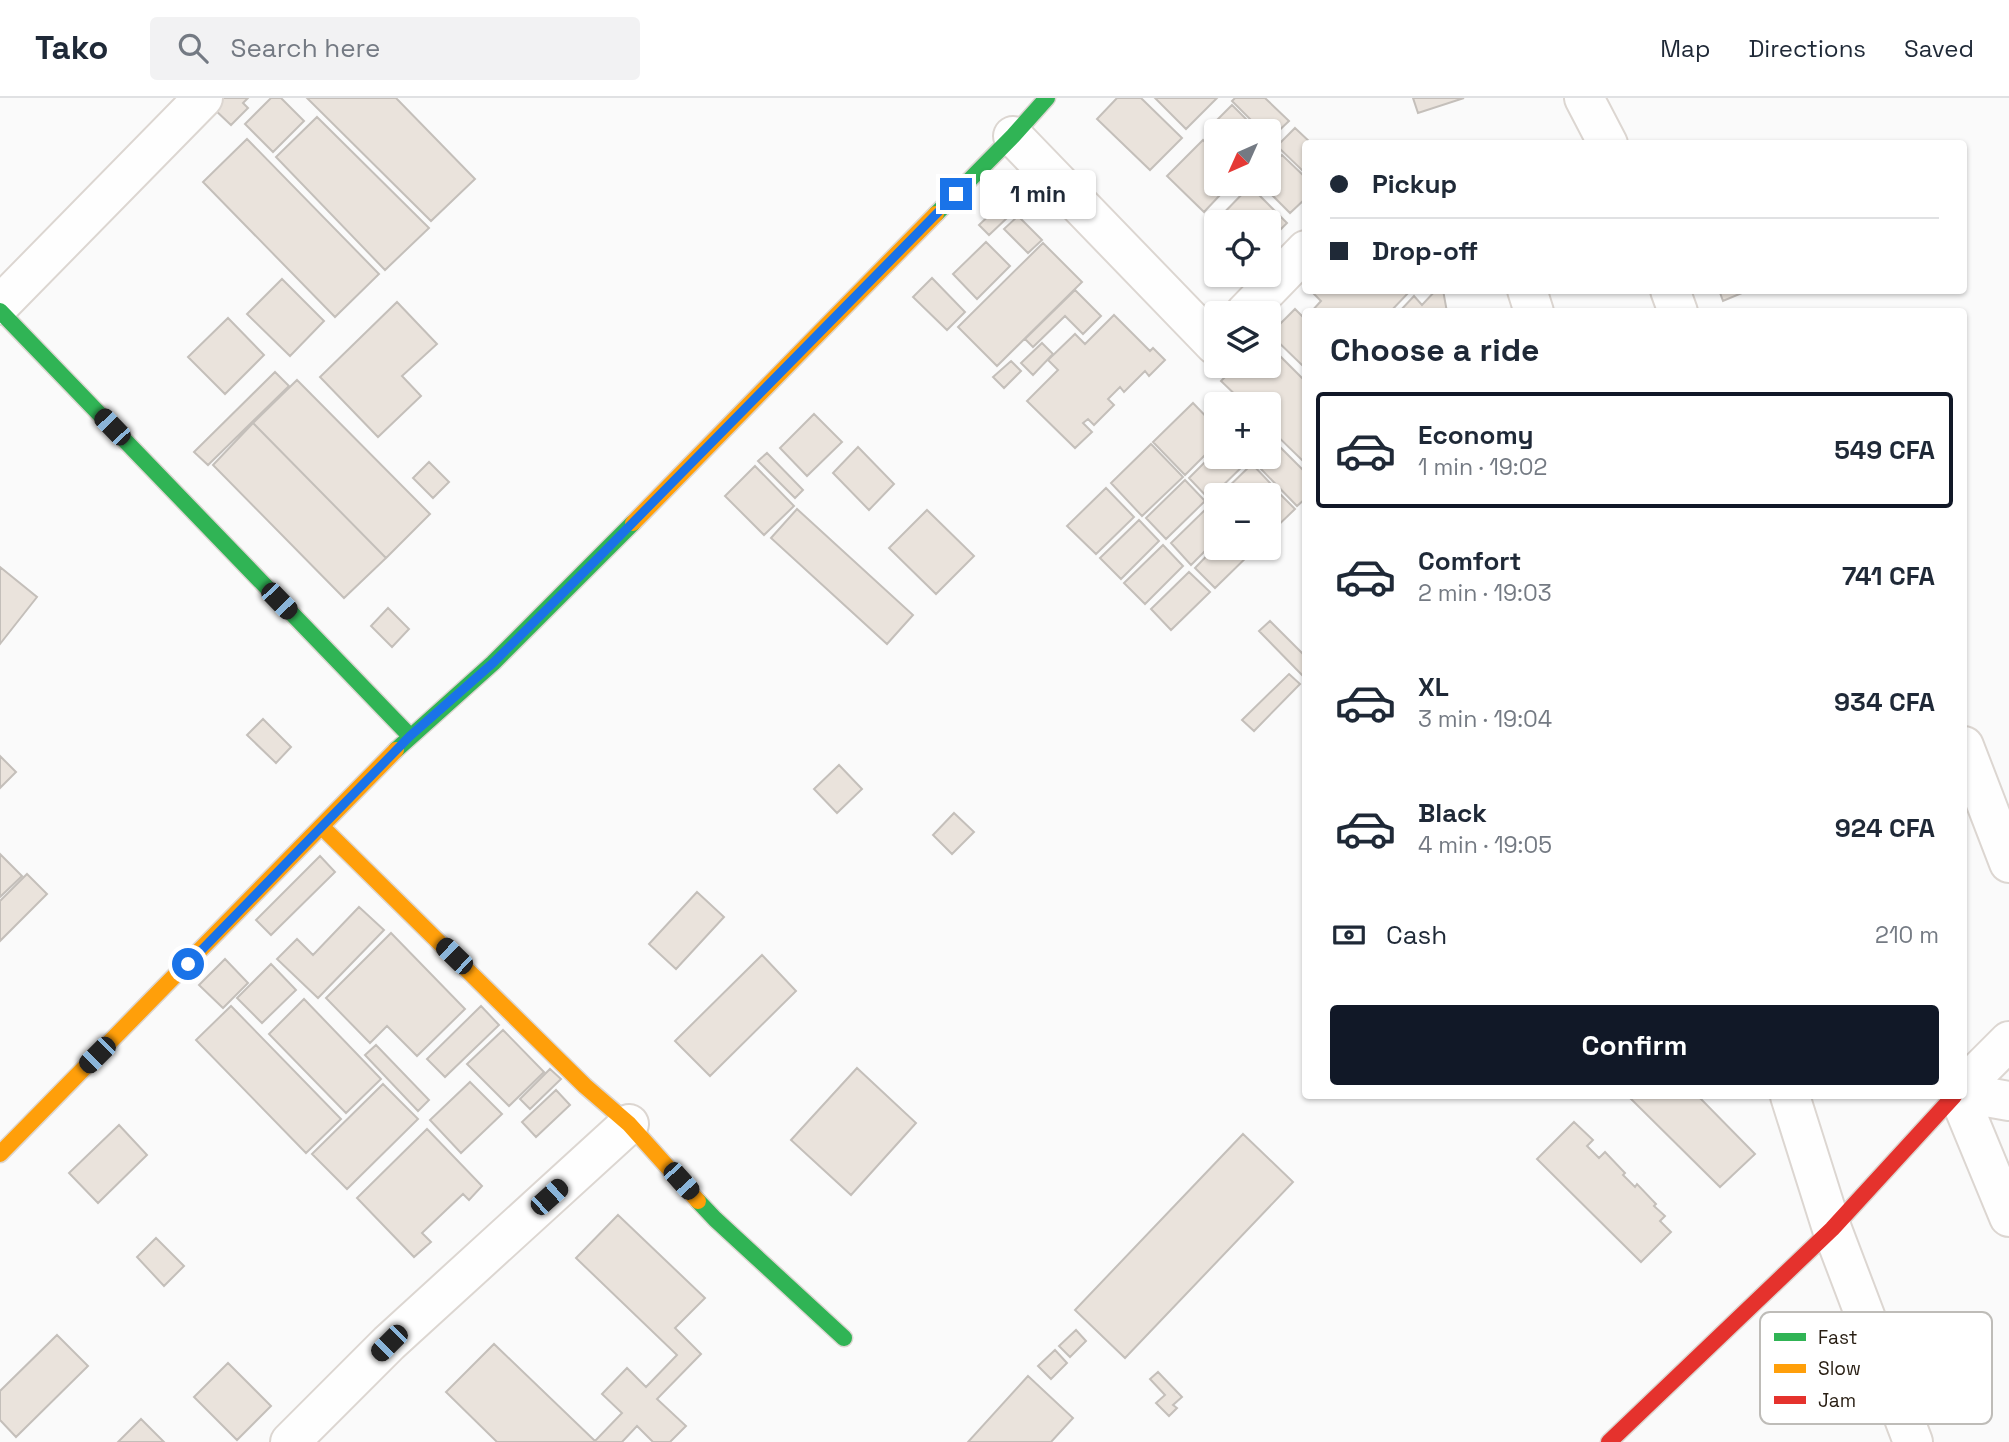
<!DOCTYPE html>
<meta charset="utf-8">
<style>
body{margin:0;font-family:"Space Grotesk",sans-serif;background:#f2f2f3;color:#1f2937;height:100vh;display:flex;flex-direction:column;font-size:26px;white-space:nowrap}
*{box-sizing:border-box;margin:0}
p{font-size:23px;color:#747a83}
.icon{flex:none;width:38px;height:38px;fill:none;stroke:currentColor;stroke-width:2;stroke-linecap:round;stroke-linejoin:round}
.map{position:relative;flex:1;overflow:hidden}
.drawer{position:absolute;left:1302px;top:210px;width:665px;height:791px;display:flex;flex-direction:column;background:#fff;border-radius:7px;box-shadow:0 2px 5px #0004}
.drawer>*{flex:none}
.guide{position:absolute;left:1302px;top:42px;width:665px;height:154px;border-radius:7px;box-shadow:0 2px 5px #0004;display:grid;align-content:center;height:154px;padding:0 28px;background:#fff}
.needle{width:46px;rotate:225deg}
.controls{position:absolute;left:1204px;top:21px;display:grid;gap:14px}
.controls a{display:grid;place-items:center;width:77px;height:77px;border-radius:7px;background:#fff;box-shadow:0 2px 5px #0004;font-size:35px}
.end{position:absolute;width:32px;height:32px;margin:-16px;border:9px solid #1a73e8;background:#fff;box-shadow:0 0 0 4px #fff}
.from{border-radius:50%}
.bubble{position:absolute;height:49px;border-radius:7px;background:#fff;box-shadow:0 2px 5px #0004;font-size:23px;font-weight:600;line-height:49px;text-align:center}
.car{position:absolute;width:21px;height:42px;margin:-21px -10px;border-radius:9px;box-shadow:0 0 5px 2px #0007;background:linear-gradient(#222 24%,#8ab4d8 0 40%,#222 0 76%,#8ab4d8 0 86%,#222 0)}
.guide b{display:flex;align-items:center;gap:24px;height:66px;font-size:26px}
.guide b+b{border-top:2px solid #e0e1e3}
.guide i{width:18px;height:18px;background:#1f2937}
ul{padding:0;list-style:none}
li{display:flex;align-items:center;gap:21px;height:116px;margin:0 14px 10px;padding:0 14px;border:4px solid transparent;border-radius:7px}
li div{flex:1}
li b{display:block;font-size:26px}
li em{font-style:normal;font-weight:600}
li.current{border-color:#111827}
li>.icon{width:63px;height:63px;stroke-width:1.5}
h2{padding:0 28px;font-size:32px;line-height:84px}
.pay{display:flex;align-items:center;gap:18px;height:77px;padding:0 28px;font-size:26px}
.pay p{margin-inline-start:auto}
.button{display:flex;gap:14px;margin-top:auto;padding:14px 28px}
.button a{flex:1;height:80px;border-radius:7px;background:#111827;color:#fff;font-size:28px;font-weight:600;line-height:80px;text-align:center}
header{display:flex;align-items:center;gap:42px;box-sizing:border-box;height:98px;padding:0 35px;background:#fff;border-bottom:2px solid #e0e1e3}
header strong{font-size:33px}
nav{display:flex;gap:38px;margin-inline-start:auto;font-size:24px}
.search{width:490px;height:63px;background:#f2f2f3;display:flex;align-items:center;gap:18px;box-sizing:border-box;padding:0 24px;border-radius:7px;color:#747a83;font-size:26px}
.map>svg:first-child{display:block}
</style>
<header>
<strong>Tako</strong>
<div class="search"><svg class="icon" aria-label="search" viewBox="0 0 24 24"><circle cx="10" cy="10" r="6"/><path d="M15 15l6 6"/></svg>Search here</div>
<nav><a>Map</a><a>Directions</a><a>Saved</a></nav>
</header>
<div class="map">
<svg width="2009" height="1344" viewBox="0 0 2009 1344">
<rect width="100%" height="100%" fill="#fafafa"/>
<path fill="#eae3dc" stroke="#c4bfba" stroke-width="2" d="M223,0H248L243,5L248,10L231,27L213,10Z
M271,0H281L304,23L273,54L245,26Z
M307,0H396L475,81L431,123Z
M1117,0H1141L1182,40L1150,72L1097,21Z
M1155,0H1217L1186,31Z
M1235,0H1265L1289,23L1270,41L1269,33H1262L1232,3Z
M1413,0H1464L1418,15Z
M1232,7L1258,33H1216V44L1206,33Z
M317,19L429,130L385,172L276,59Z
M1295,30L1312,46H1306V76L1277,48Z
M247,41L379,176L335,219L203,84Z
M1203,42L1216,55V84L1213,88L1221,96L1204,114L1167,78Z
M1282,57L1306,80V100L1290,115L1261,86H1269V70Z
M1250,88L1287,125L1269,143V124H1216V127L1214,125Z
M997,110L1007,120L989,137L979,127Z
M1018,118L1042,142L1028,155L1004,131Z
M986,144L1010,168L977,201L953,176Z
M1043,145L1082,184L997,268L958,229Z
M932,180L965,214L947,232L913,199Z
M282,181L324,223L290,258L247,216Z
M1075,192L1101,218L1083,236L1065,218L1033,249L1025,241Z
M1310,192H1411L1390,214H1311L1321,203Z
M1436,192H1443L1447,214H1399L1414,198L1422,207Z
M1719,192H1749L1723,203Z
M397,204L437,246L402,278L421,298L378,339L320,279Z
M1295,211L1306,222V271L1270,236Z
M1114,217L1150,253L1153,250L1165,262L1149,278L1145,273L1124,294L1120,289L1108,301L1114,307L1094,327L1088,321L1083,325L1092,334L1075,350L1027,303L1058,272L1048,262L1075,236L1085,246Z
M228,220L264,257L225,296L188,259Z
M1042,245L1053,256L1033,277L1021,265Z
M1269,247L1306,284V366L1269,330V306H1245L1221,283L1236,268H1269Z
M1011,263L1021,273L1004,290L993,279Z
M275,274L289,288L208,367L194,354Z
M297,282L430,416L386,460L253,325Z
M1193,305L1216,329V346L1185,377L1153,344Z
M814,316L842,344L807,378L780,350Z
M253,325L386,460L344,500L213,367Z
M1151,346L1183,379L1142,418L1111,385Z
M858,349L894,386L869,412L833,375Z
M1280,349L1306,375V400L1297,408L1259,369Z
M1216,353V359H1244L1248,363L1209,401L1189,380Z
M767,355L803,392L795,400L758,363Z
M429,364L449,384L433,400L413,380Z
M1252,366L1272,387L1262,397H1220Z
M755,368L794,408L764,437L725,398Z
M1185,382L1205,403L1166,441L1146,420Z
M1106,390L1134,419L1096,456L1067,428Z
M1274,390L1295,411L1269,436V397H1267Z
M1209,408L1216,415V442L1191,467L1171,445Z
M797,411L913,517L887,546L771,440Z
M927,412L974,458L936,496L889,450Z
M1139,422L1159,443L1121,481L1100,460Z
M1163,447L1183,468L1145,506L1124,485Z
M1216,448L1251,450L1254,452L1215,490L1195,470Z
M0,469L37,499L0,546Z
M1189,474L1210,494L1171,532L1151,511Z
M388,510L409,531L392,549L371,528Z
M1270,523L1306,559V575L1303,578L1259,533Z
M1289,576L1300,586L1254,633L1242,622Z
M263,621L291,649L276,665L247,637Z
M0,658L16,674L0,690Z
M839,667L862,691L837,715L814,691Z
M954,715L974,734L952,756L933,737Z
M0,756L22,778L0,799Z
M320,758L335,774L271,837L256,822Z
M27,776L47,796L0,843V803Z
M697,794L724,819L676,871L649,846Z
M359,809L384,832L318,900L277,861L297,841L313,857Z
M391,835L465,911L417,958L387,928L370,945L326,900Z
M762,857L796,893L710,978L675,943Z
M225,861L248,885L223,910L199,887Z
M271,866L296,892L262,925L237,900Z
M304,901L381,981L346,1015L269,936Z
M231,908L341,1021L306,1055L196,942Z
M481,908L499,927L445,979L427,961Z
M503,932L544,974L509,1008L467,966Z
M376,947L429,1002L418,1013L365,957Z
M857,970L916,1025L851,1097L791,1042Z
M550,971L561,981L530,1011L520,1001Z
M470,984L502,1016L461,1055L430,1022Z
M383,986L418,1021L347,1091L312,1056Z
M556,992L570,1007L536,1039L522,1024Z
M1628,998H1698L1755,1056L1720,1089Z
M1574,1024L1593,1042L1587,1048L1599,1060L1605,1054L1625,1075L1623,1077L1635,1089L1637,1086L1656,1106L1654,1108L1665,1118L1660,1123L1671,1134L1641,1164L1537,1061Z
M119,1027L147,1057L98,1105L69,1075Z
M427,1031L482,1088L469,1102L463,1096L422,1135L431,1144L414,1159L357,1100Z
M1243,1036L1293,1084L1125,1260L1075,1212Z
M618,1117L705,1200L675,1230L701,1256L657,1301L686,1328L670,1344H653L637,1328L622,1344H497L446,1294L494,1246L595,1343L622,1315L602,1296L627,1270L646,1289L677,1257L576,1160Z
M156,1140L184,1168L164,1188L137,1159Z
M1076,1232L1086,1243L1070,1259L1059,1248Z
M57,1237L88,1268L16,1339L0,1322V1293Z
M1055,1252L1067,1265L1051,1281L1038,1268Z
M228,1265L271,1308L237,1342L194,1299Z
M1158,1274L1182,1299L1173,1307L1177,1310L1169,1318L1156,1305L1165,1297L1150,1281Z
M1028,1278L1073,1320L1051,1344H968Z
M141,1321L164,1344H118Z"/>
<g fill="none" stroke-linecap="round" stroke-linejoin="round">
<g stroke="#dcd6d1" stroke-width="42">
<path id="street" d="M1584,0L1608,46
M1013,38L1215,247L1216,246
M1527,192L1534,214
M1670,192L1678,214
M0,207L203,0
M1245,215L1306,152
M1964,648L2009,765
M1964,988L2009,943
M1964,995L2009,1003
M1790,998L1832,1131L1913,1344
M1959,998L2009,1119
M290,1344L389,1245L629,1026"/>
</g>
<g stroke="#dcd6d1" stroke-width="19">
<path id="fast" d="M936,116L1013,38L1047,0
M0,213L410,638
M396,652L493,565L633,425
M698,1103L715,1121L844,1240"/>
</g>
<g stroke="#dcd6d1" stroke-width="19">
<path id="slow" d="M633,425L936,116
M322,729L585,988L629,1026L698,1103
M0,1056L396,652"/>
</g>
<g stroke="#dcd6d1" stroke-width="19">
<path id="jam" d="M1609,1344L1832,1131L1954,998"/>
</g>
<use href="#street" stroke="#fefefe" stroke-width="38"/>
<use href="#fast" stroke="#30b455" stroke-width="16"/>
<use href="#slow" stroke="#ff9f0a" stroke-width="16"/>
<use href="#jam" stroke="#e5322d" stroke-width="16"/>
</g>
<g fill="none" stroke-linecap="round" stroke-linejoin="round">
<path stroke="#1a73e8" stroke-width="9" d="M188,866L410,638L493,565L598,460L956,96"/>
</g>
<rect x="1760" y="1214" width="232" height="112" rx="10" fill="#fff" stroke="#bebcb8" stroke-width="2"/>
<rect x="1774" y="1235" width="32" height="8" fill="#30b455"/>
<rect x="1774" y="1266" width="32" height="9" fill="#ff9f0a"/>
<rect x="1774" y="1298" width="32" height="8" fill="#e5322d"/>
<g font-size="19" fill="#281e13">
<text x="1818" y="1246">Fast</text>
<text x="1818" y="1277">Slow</text>
<text x="1818" y="1309">Jam</text>
</g>
</svg>
<div class="controls">
<a><svg class="needle" viewBox="-14 -14 28 28"><path d="M0-13l5 13h-10z" fill="#e53935"/><path d="M0 13l5-13h-10z" fill="#747a83"/></svg></a>
<a><svg class="icon" aria-label="locate" viewBox="0 0 24 24"><circle cx="12" cy="12" r="6"/><path d="M12 2v4M12 18v4M2 12h4M18 12h4"/></svg></a>
<a><svg class="icon" aria-label="layers" viewBox="0 0 24 24"><path d="M12 4l9 5-9 5-9-5zM3 14l9 5 9-5"/></svg></a>
<a>+</a>
<a>−</a>
</div>
<i class="end from" style="left:188px;top:866px"></i>
<i class="end" style="left:956px;top:96px"></i>
<div class="bubble" style="left:980px;top:72px;width:116px">1 min</div>
<i class="car" style="left:112px;top:329px;rotate:316deg"></i>
<i class="car" style="left:279px;top:503px;rotate:136deg"></i>
<i class="car" style="left:454px;top:858px;rotate:314deg"></i>
<i class="car" style="left:97px;top:957px;rotate:225deg"></i>
<i class="car" style="left:681px;top:1083px;rotate:138deg"></i>
<i class="car" style="left:549px;top:1099px;rotate:48deg"></i>
<i class="car" style="left:389px;top:1245px;rotate:225deg"></i>
<div class="guide">
<b><i class="from"></i>Pickup</b>
<b><i></i>Drop-off</b>
</div>
<section class="drawer">
<h2>Choose a ride</h2>
<ul>
<li class="current"><svg class="icon" aria-label="car" viewBox="0 0 24 24"><path d="M5 17H2v-5l4-1 3-4h7l3 4 3 1v5h-3M9 17h6M6 11h13"/><circle cx="7" cy="17" r="2"/><circle cx="17" cy="17" r="2"/></svg><div><b>Economy</b><p>1 min · 19:02</p></div><em>549 CFA</em></li>
<li><svg class="icon" aria-label="car" viewBox="0 0 24 24"><path d="M5 17H2v-5l4-1 3-4h7l3 4 3 1v5h-3M9 17h6M6 11h13"/><circle cx="7" cy="17" r="2"/><circle cx="17" cy="17" r="2"/></svg><div><b>Comfort</b><p>2 min · 19:03</p></div><em>741 CFA</em></li>
<li><svg class="icon" aria-label="car" viewBox="0 0 24 24"><path d="M5 17H2v-5l4-1 3-4h7l3 4 3 1v5h-3M9 17h6M6 11h13"/><circle cx="7" cy="17" r="2"/><circle cx="17" cy="17" r="2"/></svg><div><b>XL</b><p>3 min · 19:04</p></div><em>934 CFA</em></li>
<li><svg class="icon" aria-label="car" viewBox="0 0 24 24"><path d="M5 17H2v-5l4-1 3-4h7l3 4 3 1v5h-3M9 17h6M6 11h13"/><circle cx="7" cy="17" r="2"/><circle cx="17" cy="17" r="2"/></svg><div><b>Black</b><p>4 min · 19:05</p></div><em>924 CFA</em></li>
</ul>
<div class="pay"><svg class="icon" aria-label="cash" viewBox="0 0 24 24"><path d="M3 7h18v10H3z"/><circle cx="12" cy="12" r="2"/></svg>Cash<p>210 m</p></div>
<div class="button"><a>Confirm</a></div>
</section>
</div>
